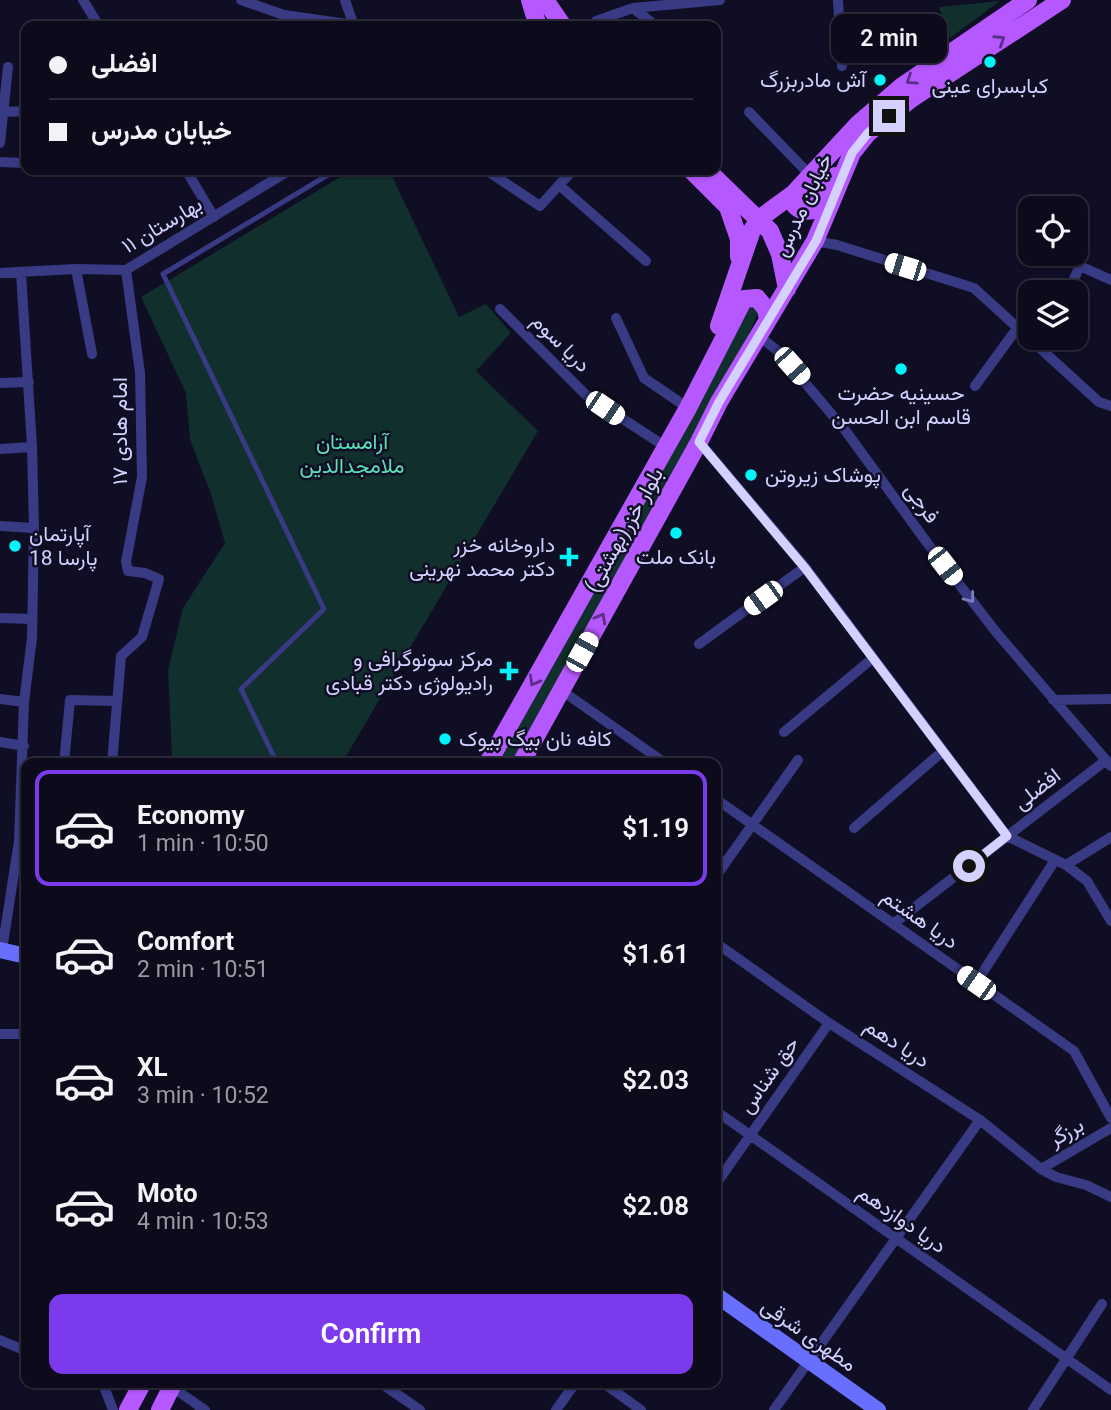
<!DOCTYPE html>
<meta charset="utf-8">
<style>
body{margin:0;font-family:Roboto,Vazirmatn,sans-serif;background:#151324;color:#f1f3f6;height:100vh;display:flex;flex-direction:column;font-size:26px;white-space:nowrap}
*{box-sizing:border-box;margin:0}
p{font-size:23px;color:#9a9aa3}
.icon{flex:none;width:38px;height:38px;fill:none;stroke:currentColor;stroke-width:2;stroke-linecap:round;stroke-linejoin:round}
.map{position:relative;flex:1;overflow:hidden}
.sheet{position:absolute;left:21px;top:758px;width:700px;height:630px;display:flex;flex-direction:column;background:#0c0a1b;border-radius:14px;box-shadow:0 2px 5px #0004,0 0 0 2px #2c2b3a}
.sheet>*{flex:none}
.hud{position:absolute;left:21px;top:21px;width:700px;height:154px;border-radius:14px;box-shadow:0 2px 5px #0004,0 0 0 2px #2c2b3a;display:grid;align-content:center;height:154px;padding:0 28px;background:#0c0a1b}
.buttons{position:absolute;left:1018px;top:196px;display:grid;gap:14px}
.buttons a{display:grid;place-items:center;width:70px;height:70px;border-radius:14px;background:#0c0a1b;box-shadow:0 2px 5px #0004,0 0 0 2px #2c2b3a;font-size:35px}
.end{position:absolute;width:32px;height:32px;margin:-16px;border:9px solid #d4d1ff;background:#111;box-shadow:0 0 0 4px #111}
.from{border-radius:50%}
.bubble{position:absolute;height:49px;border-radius:14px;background:#0c0a1b;box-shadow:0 2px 5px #0004,0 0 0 2px #2c2b3a;font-size:23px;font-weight:600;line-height:49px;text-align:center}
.car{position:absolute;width:21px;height:42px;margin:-21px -10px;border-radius:9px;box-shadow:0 0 5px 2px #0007;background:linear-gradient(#fff 24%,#345 0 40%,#fff 0 76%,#345 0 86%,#fff 0)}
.hud b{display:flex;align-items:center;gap:24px;height:66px;font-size:26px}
.hud b+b{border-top:2px solid #2c2b3a}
.hud i{width:18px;height:18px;background:#f1f3f6}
ul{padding:12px 0 0;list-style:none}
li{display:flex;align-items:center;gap:21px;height:116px;margin:0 14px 10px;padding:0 14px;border:4px solid transparent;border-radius:14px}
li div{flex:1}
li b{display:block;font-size:26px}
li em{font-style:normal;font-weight:600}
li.on{border-color:#7c3aed}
li>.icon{width:63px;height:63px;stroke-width:1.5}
.primary-button{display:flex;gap:14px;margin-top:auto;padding:14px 28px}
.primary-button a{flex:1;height:80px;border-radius:14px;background:#7c3aed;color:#fff;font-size:28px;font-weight:600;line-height:80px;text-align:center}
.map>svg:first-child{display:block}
</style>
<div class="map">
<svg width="1111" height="1410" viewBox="0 0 1111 1410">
<rect width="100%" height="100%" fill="#100e24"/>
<path fill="#112f2c" d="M1000,1L950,38L939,7Z
M352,170H389L459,317L486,304L511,333L476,371L538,431L342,763H169L172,754L168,670L183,608L225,543L210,491L190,440L186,393L141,297Z
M750,308L757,309L758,313L719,402L512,763H497Z"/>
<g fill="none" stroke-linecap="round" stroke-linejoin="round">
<path stroke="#383a84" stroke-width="5" d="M277,763L241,689L324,609L163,274L336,170"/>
<path stroke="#383a84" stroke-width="8" d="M585,26L596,21"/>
<path stroke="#383a84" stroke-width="10" d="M83,0L99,26
M241,0L284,15L361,26
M345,0L353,23
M838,0L842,66
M633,8L656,26
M596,21L633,8L720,0
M3,112L26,111
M749,112L810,175
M0,143L8,67
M0,162L26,163
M186,170L214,217
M486,170L540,206L559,185L646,261
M559,185L573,170
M815,241L837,245L974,288L1099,402L1111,406
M76,269L92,354
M0,273L76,269L126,270L290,170
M1068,292L1080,266L1111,280
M500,309L586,395L666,447
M616,318L644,378L688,408
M759,336L779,352L845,430L928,544L996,632L1111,766
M0,383L29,382
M975,386L1018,327
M699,442L805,567L1007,836L1066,865L1087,881L1111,921
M0,449L32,447
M0,526L34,528
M0,618L31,619
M699,644L805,567
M561,690L665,763
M0,699L24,702
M1053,700L1111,699
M784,732L873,658
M0,742L24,746
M64,763L70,700L117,701
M112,763L121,656L142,637L159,579L145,573L128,571L126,562L142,477L140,373L126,270
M716,799L1074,1051L1111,1118
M854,828L943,751
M1066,865L1111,837
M716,876L798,760
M893,924L1105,761
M716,943L829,1023L980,1120L1041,1169L1056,1177L1086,1185L1111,1197
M2,950L19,841L24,702L32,638L34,528L32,447L21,273
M976,983L1055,860
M0,1034H26
M716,1111L1111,1390
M1041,1169L1111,1128
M716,1184L829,1023
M0,1340L26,1351
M602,1382L641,1410
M103,1384L113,1410
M382,1384L420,1410
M172,1387L205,1410
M556,1410L576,1382
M774,1410L980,1120
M1033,1410L1102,1304"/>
<path stroke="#686fff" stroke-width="16" d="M0,950L26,956
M716,1295L878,1410"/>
<path stroke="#b658ff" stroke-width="18" d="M530,0L538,26
M545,0L563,26
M691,170L728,207L739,239V257
M707,170L770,231L780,254L787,289
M793,194C791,207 801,213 813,210L835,176
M719,326L752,230L759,219L793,194L858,124L901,87L1028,0
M488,763L688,408L744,299L757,298L766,309L768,320
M521,763L699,442L719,402L815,241L852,153L868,133L911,99L1062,0
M128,1410L143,1382
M160,1410L174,1382"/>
</g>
<defs><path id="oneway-chevron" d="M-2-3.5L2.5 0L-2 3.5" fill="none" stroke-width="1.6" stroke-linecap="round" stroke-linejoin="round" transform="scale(1.75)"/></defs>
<g stroke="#5b2f87">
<use href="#oneway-chevron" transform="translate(1000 40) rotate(-33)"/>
<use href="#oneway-chevron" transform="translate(911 80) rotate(146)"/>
<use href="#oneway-chevron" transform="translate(601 618) rotate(-61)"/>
<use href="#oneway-chevron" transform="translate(534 681) rotate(119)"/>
</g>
<use stroke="#7e7ebb" href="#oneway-chevron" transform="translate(970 598) rotate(52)"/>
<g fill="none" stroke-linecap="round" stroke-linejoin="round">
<path stroke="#d4d1ff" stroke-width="9" d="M889,116L868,133L852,153L816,241L719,402L699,442L805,568L1007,836L969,866"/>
</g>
<g fill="#00f4fc" stroke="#100e24" stroke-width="2.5">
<circle cx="990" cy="62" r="7"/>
<circle cx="880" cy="80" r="7"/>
<circle cx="901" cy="369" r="7"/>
<circle cx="751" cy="475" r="7"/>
<circle cx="676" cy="533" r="7"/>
<circle cx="15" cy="546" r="7"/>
<path d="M565.5 546.5h7v7h7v7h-7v7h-7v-7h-7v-7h7z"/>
<path d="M505.5 660.5h7v7h7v7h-7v7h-7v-7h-7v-7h7z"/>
<circle cx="445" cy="739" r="7"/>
</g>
<g text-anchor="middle" stroke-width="5" stroke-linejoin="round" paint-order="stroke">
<g font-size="21" fill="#d4d1ff" stroke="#100e24" text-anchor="end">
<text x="866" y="87">آش مادربزرگ</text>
<text x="990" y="93" text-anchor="middle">کبابسرای عینی</text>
<text x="901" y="400" text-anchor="middle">حسینیه حضرت<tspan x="901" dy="24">قاسم ابن الحسن</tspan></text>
<text x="765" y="482" text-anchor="start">پوشاک زیروتن</text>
<text x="29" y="541" text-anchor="start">آپارتمان<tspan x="29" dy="24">پارسا 18</tspan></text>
<text x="555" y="552">داروخانه خزر<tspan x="555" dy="24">دکتر محمد نهرینی</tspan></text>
<text x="676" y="564" text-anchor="middle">بانک ملت</text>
<text x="493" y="666">مركز سونوگرافی و<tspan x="493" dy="24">راديولوژی دكتر قبادی</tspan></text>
<text x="459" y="746" text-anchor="start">کافه نان بیگ بیوک</text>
</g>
<g font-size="21" fill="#d4d1ff" stroke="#100e24">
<text transform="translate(803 205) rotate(-65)" y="7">خیابان مدرس</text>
<text transform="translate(162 225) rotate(-31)" y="7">بهارستان ۱۱</text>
<text transform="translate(561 343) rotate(45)" y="7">دریا سوم</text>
<text transform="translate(120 431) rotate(-90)" y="7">امام هادی ۱۷</text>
<text transform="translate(922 503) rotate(54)" y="7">فرجی</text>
<text transform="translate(624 530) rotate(-61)" y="7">بلوار خزر(بهشتی)</text>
<text transform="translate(1037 789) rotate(-38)" y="7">افضلی</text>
<text transform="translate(920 919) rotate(35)" y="7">دریا هشتم</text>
<text transform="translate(897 1043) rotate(33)" y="7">دریا دهم</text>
<text transform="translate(769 1075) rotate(-55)" y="7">حق شناس</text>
<text transform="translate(1066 1132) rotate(-30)" y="7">برزگر</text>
<text transform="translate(902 1219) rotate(35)" y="7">دریا دوازدهم</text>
<text transform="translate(809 1335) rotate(35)" y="7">مطهری شرقی</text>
</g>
<g font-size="21" fill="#5be1b7" stroke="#100e24">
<text x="352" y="449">آرامستان<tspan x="352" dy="24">ملامجدالدین</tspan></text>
</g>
</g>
</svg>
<div class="buttons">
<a><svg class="icon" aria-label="locate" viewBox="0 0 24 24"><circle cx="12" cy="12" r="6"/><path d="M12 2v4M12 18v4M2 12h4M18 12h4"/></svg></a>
<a><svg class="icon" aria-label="layers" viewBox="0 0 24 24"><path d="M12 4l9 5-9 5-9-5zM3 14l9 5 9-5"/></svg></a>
</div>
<i class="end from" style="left:969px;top:866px"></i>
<i class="end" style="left:889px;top:116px"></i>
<div class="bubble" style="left:831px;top:14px;width:116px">2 min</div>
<i class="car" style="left:905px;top:267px;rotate:287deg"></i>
<i class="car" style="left:792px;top:366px;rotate:138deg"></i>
<i class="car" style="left:605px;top:408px;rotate:124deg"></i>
<i class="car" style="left:945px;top:566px;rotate:142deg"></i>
<i class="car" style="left:763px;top:598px;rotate:234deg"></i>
<i class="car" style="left:582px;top:652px;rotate:29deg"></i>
<i class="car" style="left:976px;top:983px;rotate:305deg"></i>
<div class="hud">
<b><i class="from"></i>افضلی</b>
<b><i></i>خیابان مدرس</b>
</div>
<section class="sheet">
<ul>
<li class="on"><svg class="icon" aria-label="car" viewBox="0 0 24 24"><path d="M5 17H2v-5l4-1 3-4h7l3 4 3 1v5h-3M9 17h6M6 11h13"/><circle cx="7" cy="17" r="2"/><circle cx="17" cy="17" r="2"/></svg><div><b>Economy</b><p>1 min · 10:50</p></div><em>$1.19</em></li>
<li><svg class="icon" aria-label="car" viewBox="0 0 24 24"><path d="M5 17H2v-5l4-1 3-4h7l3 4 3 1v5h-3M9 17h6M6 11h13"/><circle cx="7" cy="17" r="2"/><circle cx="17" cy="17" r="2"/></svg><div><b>Comfort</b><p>2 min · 10:51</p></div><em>$1.61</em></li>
<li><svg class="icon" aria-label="car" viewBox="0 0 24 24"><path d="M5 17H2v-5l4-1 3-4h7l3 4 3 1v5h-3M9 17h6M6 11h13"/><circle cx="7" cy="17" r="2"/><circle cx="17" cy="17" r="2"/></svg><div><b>XL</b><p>3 min · 10:52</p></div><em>$2.03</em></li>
<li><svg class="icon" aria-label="car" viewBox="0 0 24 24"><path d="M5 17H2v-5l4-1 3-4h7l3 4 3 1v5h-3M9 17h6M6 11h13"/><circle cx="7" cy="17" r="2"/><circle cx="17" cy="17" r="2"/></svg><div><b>Moto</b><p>4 min · 10:53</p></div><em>$2.08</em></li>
</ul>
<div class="primary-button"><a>Confirm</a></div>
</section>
</div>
